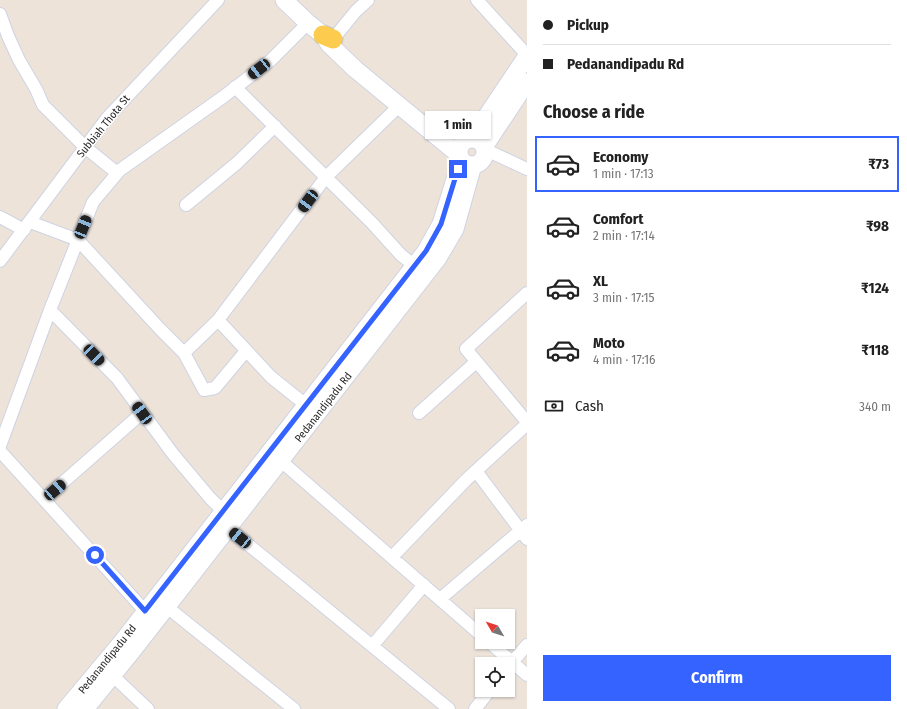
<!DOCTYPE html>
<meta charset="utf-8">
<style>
body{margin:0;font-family:"Fira Sans Condensed",sans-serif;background:#f2f2f2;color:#222;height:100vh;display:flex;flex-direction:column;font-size:15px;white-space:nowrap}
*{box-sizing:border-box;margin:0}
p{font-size:13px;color:#767676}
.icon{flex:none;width:22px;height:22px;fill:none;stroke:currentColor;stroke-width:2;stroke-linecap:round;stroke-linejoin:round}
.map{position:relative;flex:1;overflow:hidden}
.side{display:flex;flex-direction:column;background:#fff;width:380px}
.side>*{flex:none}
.top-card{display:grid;align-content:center;height:88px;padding:0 16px;background:#fff}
.needle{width:26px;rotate:309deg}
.buttons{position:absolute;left:475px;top:609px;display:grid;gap:8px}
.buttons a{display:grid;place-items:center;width:40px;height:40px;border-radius:0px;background:#fff;box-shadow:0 1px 3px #0004;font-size:20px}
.end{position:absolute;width:18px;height:18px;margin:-9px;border:5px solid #3463ff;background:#fff;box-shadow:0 0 0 2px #fff}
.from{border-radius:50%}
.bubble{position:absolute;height:28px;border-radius:0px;background:#fff;box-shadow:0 1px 3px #0004;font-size:13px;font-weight:700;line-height:28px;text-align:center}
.car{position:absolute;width:12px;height:24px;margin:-12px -6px;border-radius:5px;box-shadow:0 0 3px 1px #0007;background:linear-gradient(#222 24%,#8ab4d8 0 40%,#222 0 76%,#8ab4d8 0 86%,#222 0)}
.top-card b{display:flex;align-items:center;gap:14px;height:38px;font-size:15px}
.top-card b+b{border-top:1px solid #e0e0e0}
.top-card i{width:10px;height:10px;background:#222}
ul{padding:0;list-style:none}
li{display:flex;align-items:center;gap:12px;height:56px;margin:0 8px 6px;padding:0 8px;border:2px solid transparent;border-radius:0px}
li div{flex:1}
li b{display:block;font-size:15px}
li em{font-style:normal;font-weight:700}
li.on{border-color:#3463ff}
li>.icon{width:36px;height:36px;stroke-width:1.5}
h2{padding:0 16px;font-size:18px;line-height:48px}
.pay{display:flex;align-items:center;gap:10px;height:44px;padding:0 16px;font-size:15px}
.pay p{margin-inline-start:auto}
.action{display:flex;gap:8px;margin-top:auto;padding:8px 16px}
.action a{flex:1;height:46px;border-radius:0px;background:#3463ff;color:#fff;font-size:16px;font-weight:700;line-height:46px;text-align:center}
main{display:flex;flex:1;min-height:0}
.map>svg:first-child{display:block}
</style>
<main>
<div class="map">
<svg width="527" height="709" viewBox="0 0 527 709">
<rect width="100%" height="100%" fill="#ede3d9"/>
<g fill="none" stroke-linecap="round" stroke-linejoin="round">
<g stroke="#ced3e3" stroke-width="14">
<path id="street" d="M477,0L527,55
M0,14L8,36L19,60L36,89L43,105L85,147L117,173
M329,44L356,11L368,0
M235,87L372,223L401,255L415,266
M484,149L527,169
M186,205L237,163L275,126
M0,217L24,230
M30,222L78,240L160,329L184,353L204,390L215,388L246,351
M0,261L107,118L218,0
M527,293L466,349L527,422
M50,310L117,378L173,454L210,498L223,511
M218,320L271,377L306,405
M184,353L218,320L326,177L399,106
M419,413L476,362
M0,446L50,310L93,202L120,170L223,97L271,60L308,23
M0,451L145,611
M281,461L482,636
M476,471L527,539
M44,499L142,413
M228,528L449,709
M392,557L466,480L527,424
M440,599L527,525
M167,607L294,709
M489,642L527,675
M372,646L424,585
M508,667L527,645
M112,675L148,709
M475,709L490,690"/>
</g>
<g stroke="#ced3e3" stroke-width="19">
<path id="secondary" d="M284,0L308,23L323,35L329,44L355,69L458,154
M459 152a13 13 0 1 1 26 0a13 13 0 1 1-26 0Z
M474,139L478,129L527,56
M484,147L527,82
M66,709L122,642L426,251L441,224L461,160
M85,709L133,650L438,258L455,229L473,165"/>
</g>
<g stroke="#c7c7c7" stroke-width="21">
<path id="primary" d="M323,35L333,39"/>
</g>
<use href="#street" stroke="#fff" stroke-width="12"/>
<use href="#secondary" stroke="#fff" stroke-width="17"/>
<use href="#primary" stroke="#fdcb4e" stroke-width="19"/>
</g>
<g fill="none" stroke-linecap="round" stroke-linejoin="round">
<path stroke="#3463ff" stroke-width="5" d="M95,555L145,611L426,251L441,224L458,169"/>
</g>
<g text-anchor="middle" stroke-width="3" stroke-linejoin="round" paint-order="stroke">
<g font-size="11" fill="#292929" stroke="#fff">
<text transform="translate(103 126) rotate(-51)" y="4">Subbiah Thota St</text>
<text transform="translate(323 407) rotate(-52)" y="4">Pedanandipadu Rd</text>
<text transform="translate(107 659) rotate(-51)" y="4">Pedanandipadu Rd</text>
</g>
</g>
</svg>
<div class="buttons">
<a><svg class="needle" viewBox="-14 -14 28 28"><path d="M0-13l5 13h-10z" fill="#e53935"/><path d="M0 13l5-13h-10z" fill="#767676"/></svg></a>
<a><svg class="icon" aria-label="locate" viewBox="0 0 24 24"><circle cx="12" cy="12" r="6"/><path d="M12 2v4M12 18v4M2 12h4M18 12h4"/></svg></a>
</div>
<i class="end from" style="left:95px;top:555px"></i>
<i class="end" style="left:458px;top:169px"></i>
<div class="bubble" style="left:425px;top:111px;width:66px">1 min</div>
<i class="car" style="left:259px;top:69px;rotate:232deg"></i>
<i class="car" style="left:308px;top:201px;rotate:217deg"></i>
<i class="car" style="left:83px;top:227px;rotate:22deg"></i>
<i class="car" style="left:94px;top:355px;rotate:136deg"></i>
<i class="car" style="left:142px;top:413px;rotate:324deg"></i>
<i class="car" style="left:55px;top:490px;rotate:49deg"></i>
<i class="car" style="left:240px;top:538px;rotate:309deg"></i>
</div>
<section class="side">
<div class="top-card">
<b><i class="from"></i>Pickup</b>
<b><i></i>Pedanandipadu Rd</b>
</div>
<h2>Choose a ride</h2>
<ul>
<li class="on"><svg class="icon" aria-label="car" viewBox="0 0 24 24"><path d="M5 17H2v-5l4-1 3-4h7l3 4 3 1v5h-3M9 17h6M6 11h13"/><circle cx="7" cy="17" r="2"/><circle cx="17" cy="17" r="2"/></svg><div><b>Economy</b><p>1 min · 17:13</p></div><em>₹73</em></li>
<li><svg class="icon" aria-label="car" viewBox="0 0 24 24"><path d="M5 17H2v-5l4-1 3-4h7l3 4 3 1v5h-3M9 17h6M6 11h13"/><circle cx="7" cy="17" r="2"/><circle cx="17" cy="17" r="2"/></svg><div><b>Comfort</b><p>2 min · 17:14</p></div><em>₹98</em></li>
<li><svg class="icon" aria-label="car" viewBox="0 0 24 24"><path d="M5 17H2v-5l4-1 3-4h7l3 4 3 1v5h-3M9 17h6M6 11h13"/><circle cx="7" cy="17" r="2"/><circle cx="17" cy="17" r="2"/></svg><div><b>XL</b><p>3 min · 17:15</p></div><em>₹124</em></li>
<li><svg class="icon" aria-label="car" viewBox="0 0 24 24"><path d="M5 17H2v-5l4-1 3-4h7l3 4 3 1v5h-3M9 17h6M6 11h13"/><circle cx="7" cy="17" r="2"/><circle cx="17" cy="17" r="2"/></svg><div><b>Moto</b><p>4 min · 17:16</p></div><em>₹118</em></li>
</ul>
<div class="pay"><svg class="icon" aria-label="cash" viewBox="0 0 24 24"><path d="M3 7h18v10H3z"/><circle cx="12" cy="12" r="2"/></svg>Cash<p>340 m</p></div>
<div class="action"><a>Confirm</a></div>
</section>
</main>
